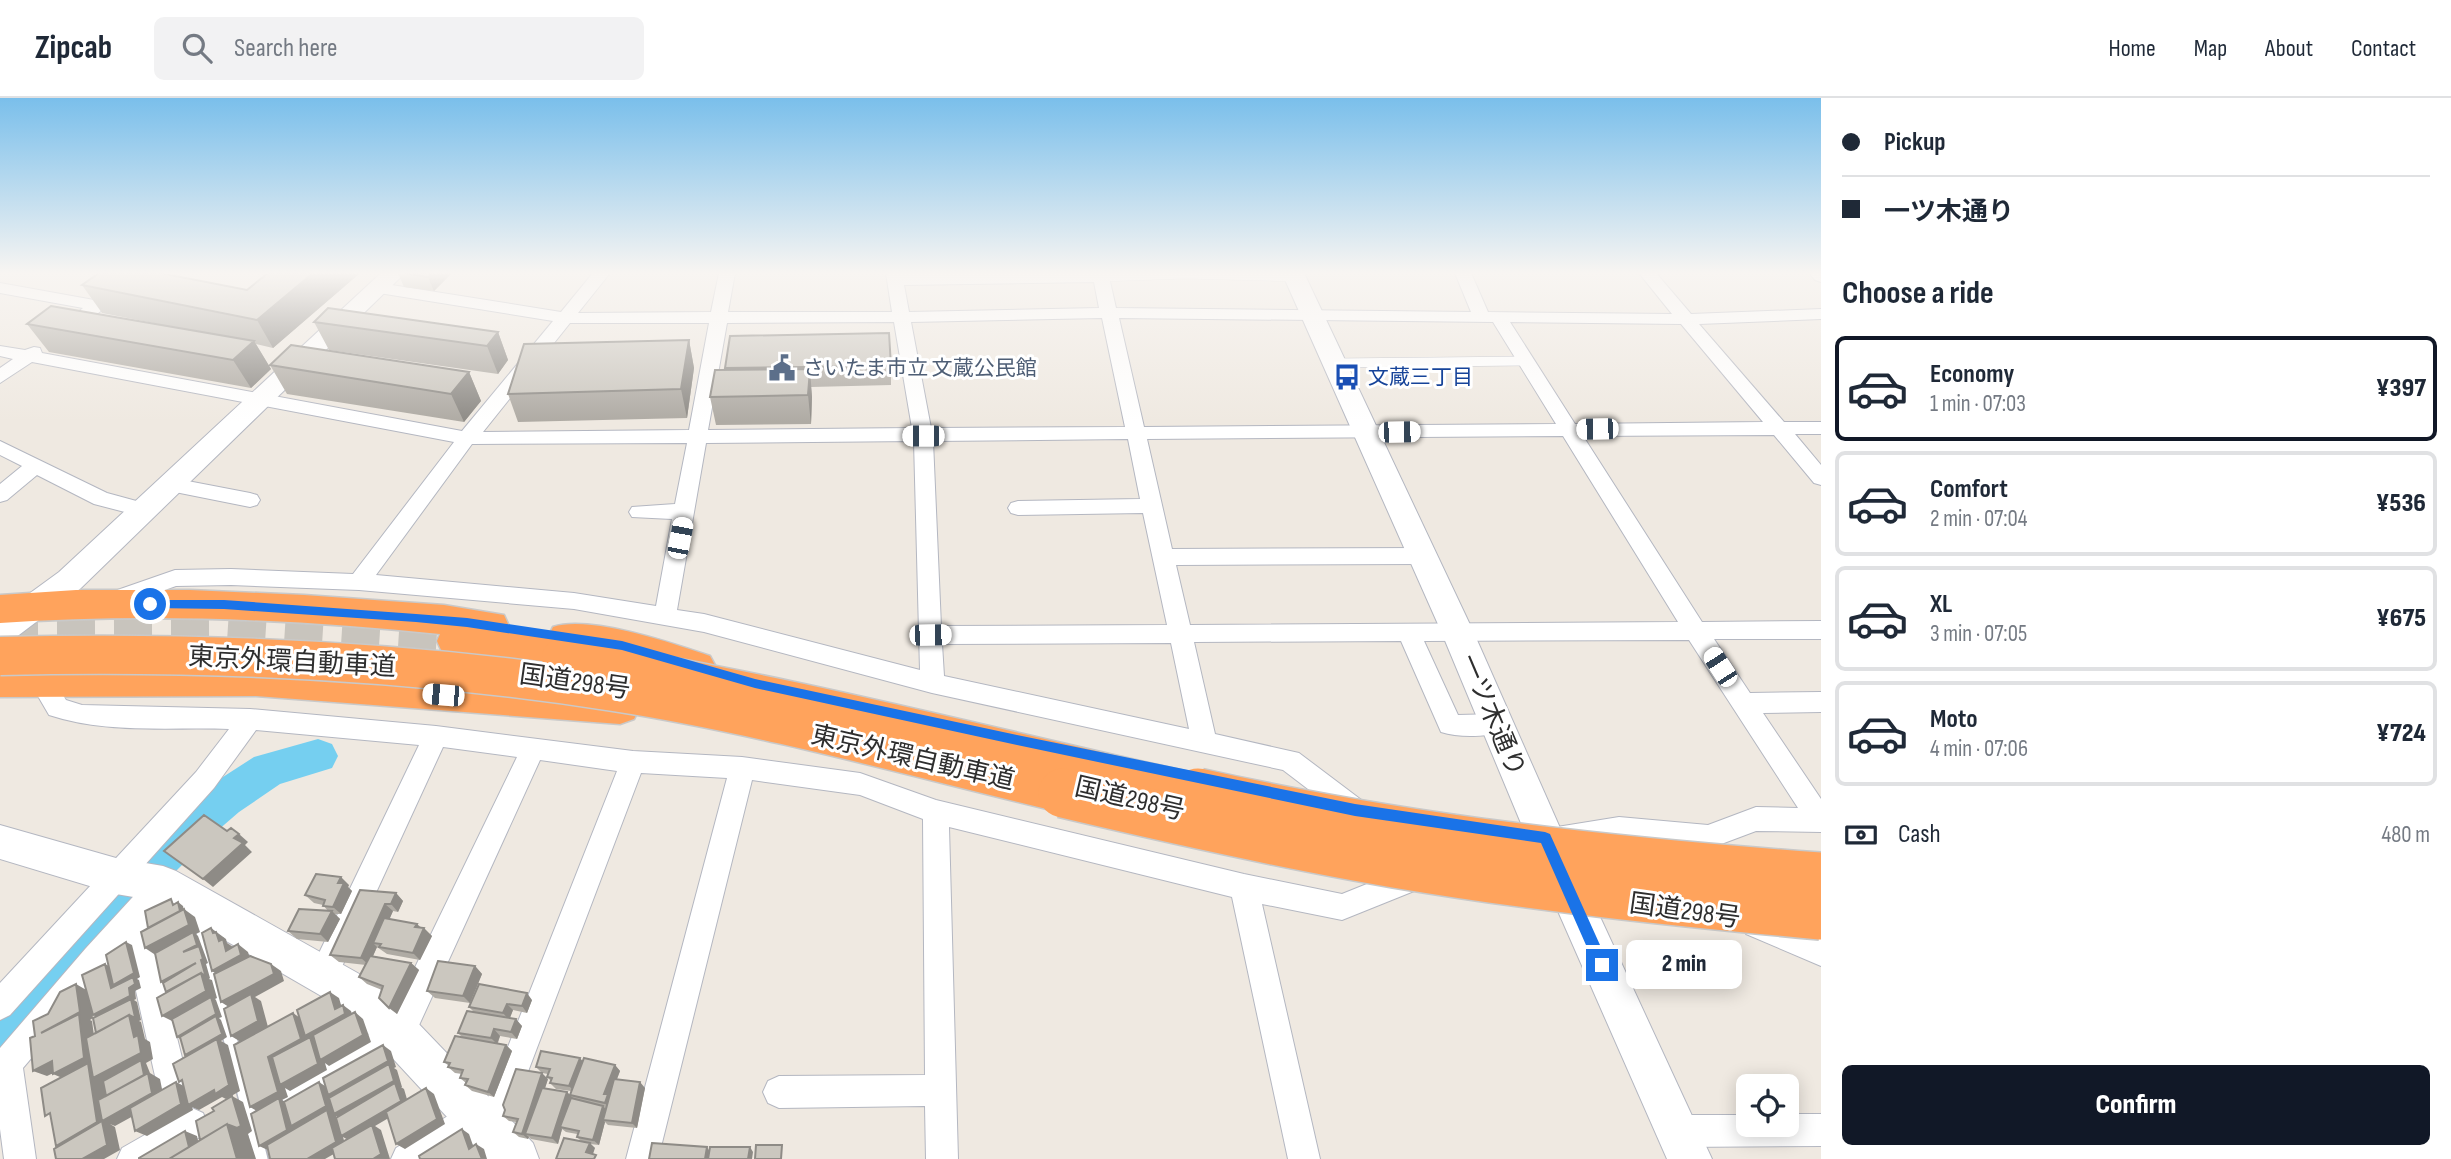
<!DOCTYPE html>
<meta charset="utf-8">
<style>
body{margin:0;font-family:"Sofia Sans Condensed","Noto Sans JP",sans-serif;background:#f2f2f3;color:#1f2937;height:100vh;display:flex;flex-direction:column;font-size:26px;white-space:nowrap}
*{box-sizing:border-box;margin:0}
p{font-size:23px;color:#747a83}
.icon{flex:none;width:38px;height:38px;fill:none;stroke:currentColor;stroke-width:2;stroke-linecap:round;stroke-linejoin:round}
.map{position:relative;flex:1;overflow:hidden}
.drawer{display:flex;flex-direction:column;background:#fff;width:630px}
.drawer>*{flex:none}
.guide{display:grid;align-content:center;height:154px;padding:0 21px;background:#fff}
.controls{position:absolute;left:1736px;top:976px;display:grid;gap:14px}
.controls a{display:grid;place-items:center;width:63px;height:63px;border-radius:10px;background:#fff;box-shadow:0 4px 18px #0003;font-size:35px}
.end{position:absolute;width:32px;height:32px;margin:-16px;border:9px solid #1a73e8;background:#fff;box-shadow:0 0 0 4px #fff}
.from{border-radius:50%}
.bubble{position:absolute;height:49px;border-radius:10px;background:#fff;box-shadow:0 4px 18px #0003;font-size:23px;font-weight:800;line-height:49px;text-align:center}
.car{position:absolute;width:21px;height:42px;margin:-21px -10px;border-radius:9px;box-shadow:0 0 5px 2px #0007;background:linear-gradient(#fff 24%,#345 0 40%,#fff 0 76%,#345 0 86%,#fff 0)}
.guide b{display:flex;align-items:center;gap:24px;height:66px;font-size:26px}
.guide b+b{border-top:2px solid #e0e1e3}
.guide i{width:18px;height:18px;background:#1f2937}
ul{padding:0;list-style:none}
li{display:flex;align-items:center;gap:21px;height:105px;margin:0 14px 10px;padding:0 7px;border:4px solid #e0e1e3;border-radius:10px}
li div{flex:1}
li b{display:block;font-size:26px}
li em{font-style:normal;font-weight:800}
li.active{border-color:#111827}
li>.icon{width:63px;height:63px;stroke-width:1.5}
h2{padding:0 21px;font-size:32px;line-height:84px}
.pay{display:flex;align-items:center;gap:18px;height:77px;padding:0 21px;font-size:26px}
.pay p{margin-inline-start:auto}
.action{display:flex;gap:14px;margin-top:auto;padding:14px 21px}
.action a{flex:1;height:80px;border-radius:10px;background:#111827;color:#fff;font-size:28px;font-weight:800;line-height:80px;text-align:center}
header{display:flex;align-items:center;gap:42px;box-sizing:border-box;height:98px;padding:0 35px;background:#fff;border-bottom:2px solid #e0e1e3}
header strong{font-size:33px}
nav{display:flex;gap:38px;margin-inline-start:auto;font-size:24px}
.search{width:490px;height:63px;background:#f2f2f3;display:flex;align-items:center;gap:18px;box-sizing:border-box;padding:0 24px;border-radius:10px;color:#747a83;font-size:26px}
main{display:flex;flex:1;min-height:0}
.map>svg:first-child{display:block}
</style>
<header>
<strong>Zipcab</strong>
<div class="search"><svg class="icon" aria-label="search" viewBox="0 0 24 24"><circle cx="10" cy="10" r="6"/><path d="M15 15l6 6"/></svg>Search here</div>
<nav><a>Home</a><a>Map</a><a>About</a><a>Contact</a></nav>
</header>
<main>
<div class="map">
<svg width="1821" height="1061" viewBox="0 0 1821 1061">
<rect width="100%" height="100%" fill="#efe9e1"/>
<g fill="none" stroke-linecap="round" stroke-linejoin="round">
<path fill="#75cff0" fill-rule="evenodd" d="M318,641L332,646L338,658L332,670L280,686L239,714L210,739L169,780L17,957L0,964V904L139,752L180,711L209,688L254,659Z"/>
<path stroke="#c8c4bd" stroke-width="38" stroke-dasharray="38 19" stroke-linecap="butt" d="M0,529L227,528L456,543"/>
<g stroke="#b4b7c1" stroke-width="10">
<path id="lane-far1" d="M1101,179L1185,176L1295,179
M1334,265L1527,263"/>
</g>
<g stroke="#b4b7c1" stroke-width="16">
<path id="lane" d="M209,819L201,827L261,1061"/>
</g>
<g stroke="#b4b7c1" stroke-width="2">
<path id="street" d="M131,175H150L71,236L65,237L56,232L83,210L0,195V185L94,202Z
M593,175H610L578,215L711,214L719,175H735L728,214H892L886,175H1105L1109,179L1116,210L1471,214L1455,175H1471L1488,214L1672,216L1639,175H1656L1691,216L1821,211V221L1699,226L1784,324H1821V336H1795L1821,367V387L1814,385L1774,337L1583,338L1702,524L1821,523V541H1714L1750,595L1821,594V614L1763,615L1821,701V734L1756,733L1708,751L1619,743L1566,750L1557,747L1553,738L1557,729L1619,719L1708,727L1756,709L1798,710L1689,542L1424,543L1458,617L1497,616L1506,619L1509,626L1506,633C1488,639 1459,640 1441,634L1401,543L1194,544L1215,636L1299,655L1364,704L1368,712L1364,720L1355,724L1346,720L1283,672L932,595L704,534L574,511L359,492L231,487L176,488L114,510L106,508L103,502L106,496L175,472L231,471L353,476L454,344L32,264L0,285V270L13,261L0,258V248L25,252L34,249L40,250L42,255L462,333L553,223L379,195L373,194L371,190L373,186L379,185L561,214ZM1094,184L1099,210L909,214L904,187ZM1102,220L1125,329L931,330L911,224ZM1119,220L1493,224L1556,326L1144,329ZM894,224L912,330L708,332L727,225ZM1510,224L1681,226L1763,324L1575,326ZM570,225H709L689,332L483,334ZM1563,338L1678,524L1190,527L1176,467L1423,466L1431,464L1434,458L1431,452L1423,450L1172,451L1147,341ZM1128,341L1140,401L1018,403L1011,405L1008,410L1011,415L1018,417L1143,415L1167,527L941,528L933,343ZM914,343L920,572L704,516L677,512L706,345ZM687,345L675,406L632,409L629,414L632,419L672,421L656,508L574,495L376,477L472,346ZM1171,545L1189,631L944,578L942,546Z
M1809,175H1821V184L1815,182Z
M0,343L107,395L151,407L154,412L151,417L144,419L94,406L37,377L7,402L0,404V386L22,368L0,357Z
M172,380L250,395L257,397L260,402L257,407L250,409L165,392L162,387L165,382Z
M40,571L48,574L66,602L82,607L250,611L436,628L633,653L742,659L860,675L936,702L1244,776L1342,796L1419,765L1429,769L1433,778L1429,787L1342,822L1262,806L1320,1061H1288L1232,799L949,729L958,1061H926L925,1008L779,1010L768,1005L763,994L768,983L779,978L925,977L923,721L860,697L752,682L658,1061H626L727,680L641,675L501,1045L490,1050L479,1045L475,1037L437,1061H391L396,1050L464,1008L475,1003L485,1007L617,673L540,662L410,947L296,1012L285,1007L280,996L285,985L388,925L517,659L443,649L333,888L323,892L313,888L308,878L419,647L256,632L214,690L10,917L0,922V885L196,674L229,631C170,629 105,636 49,617L28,581L32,574Z
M163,773L173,777L177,786L173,795L148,823L191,996L186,1007L175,1012L164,1007L159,996L126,848L23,970L36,1061H4L0,1031V950L86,850L153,777Z
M1756,812L1821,840V868L1746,836L1742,826L1746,816Z
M192,1010L203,1015L208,1026L203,1037L164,1061H117L122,1050Z
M1787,1016H1821V1048L1678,1049L1667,1044L1662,1033L1667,1022L1678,1017H1748V1027H1787Z"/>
</g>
<g stroke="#b4b7c1" stroke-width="2">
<path id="secondary" d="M381,175H405L81,490L11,543L0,546V517L59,474Z
M1282,175H1304L1473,533L1583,782L1712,1061H1667L1550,795L1441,533Z
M0,727L116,760L163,768L176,773L370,882L414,921L533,1045L539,1061H486L384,951L342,910L157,803L116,796L0,761Z"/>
</g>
<g stroke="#c9c9c9" stroke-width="3">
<path id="highway" d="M76,492H190L304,497L444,507L504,517L509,528L506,534L548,539L553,529C590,517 672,545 710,558L716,569L710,580L696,585L615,562L610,572L596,577L456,558L442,554L437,543L440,536C294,521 147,515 0,525V497Z
M256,566L620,592L634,597L640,609L634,621L620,626L256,598L0,599V567Z"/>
</g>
<use href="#lane-far1" stroke="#fff" stroke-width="9"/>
<use href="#lane" stroke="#fff" stroke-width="13"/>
<use href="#street" fill="#fff" fill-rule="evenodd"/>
<use href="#secondary" fill="#fff" fill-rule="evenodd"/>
<use href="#highway" fill="#ffa35c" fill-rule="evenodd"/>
<g stroke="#c9c9c9" stroke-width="41" stroke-linecap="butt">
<path id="highway-bridge-far1" d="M0,558C206,553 410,562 614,594C768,618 919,661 1070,697
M561,560C779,593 991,650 1205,697"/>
</g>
<g stroke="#c9c9c9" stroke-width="52" stroke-linecap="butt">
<path id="highway-bridge" d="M1063,695C1173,721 1283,746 1395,765C1536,789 1678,804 1821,817
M1198,695C1403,741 1611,764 1821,779"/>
</g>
<use href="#highway-bridge-far1" stroke="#ffa35c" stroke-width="38"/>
<use href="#highway-bridge" stroke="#ffa35c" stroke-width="49"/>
</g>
<path fill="#afaba4" d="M268,175H360L273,250L256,246L271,271L251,290L49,254L27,226L174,229L102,215L82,187L247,192Z
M398,175H451V176L434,193L404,189Z
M314,224L498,234L508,262L498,276L329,252Z
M689,242L694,270L687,320L518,324L508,296Z
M270,267L469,274L481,303L464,324L287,296Z
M891,268V287L811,289L812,299L811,326L716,327L710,299L725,272V270Z
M349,787L348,789L352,793L341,816H335L340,821L328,844L297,841L288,833L328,813L323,807L314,805L305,797Z
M396,795L403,803L398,814L393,813L389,821L417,826L432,838L420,862L387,856L377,849L373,858L411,865L419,872L397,916L382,892L367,886L359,879L366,867L339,864L330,857Z
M475,868L482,876L470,905L435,900L427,893Z
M532,902L527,915L513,912L510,920L522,928L517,941L500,938L498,945L506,947L512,953L494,999L472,993L465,987L466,985L460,980L462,976L455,975L448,969L449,968L444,964L462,939L458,935L474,914L469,909Z
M583,963L615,967L620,973L617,981L645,990L637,1030L608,1027L605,1024L599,1047L590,1046L595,1050L556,1061L582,1044L577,1039V1036L566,1034L562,1031L558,1046L531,1041L529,1039L528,1041L519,1039L513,1034L516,1024L509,1023L503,1018L548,981L545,990L567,994L570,997L571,993L556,991L550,985L551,983L547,979L548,976L542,975L536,969Z"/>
<path fill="#8e8b86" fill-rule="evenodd" d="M313,175H360L273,250L257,222Z
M432,175H451V176L434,193L428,179Z
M498,234L508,262L498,276L487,248Z
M689,242L694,270L687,320L681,291Z
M254,243L271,271L251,290L233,262Z
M810,271L812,299L811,326L808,297Z
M469,274L481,303L464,324L451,296Z
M239,736L248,744L245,747L252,754L213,789L203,781L234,740Z
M341,779L349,787L348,789L352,793L341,816L333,809L338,785Z
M396,795L403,803L398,814L391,806Z
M178,804L183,808L186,821L154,836Z
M385,806L393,813L379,846L373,845L377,849L369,867L361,860Z
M184,811L195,819L200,834L196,836L198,838L208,865L206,866L210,880L209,881L212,882L217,900L215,901L216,902L222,919L219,920L221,922L227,939L221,943L228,947L240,993L226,1001L222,999L199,1012L192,1009L193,1012L147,1038L135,1033L176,984L188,990L191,960L185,957L182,942L177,939L174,924L162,918L189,858H157L145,850Z
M332,813L340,821L328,844L320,836Z
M417,826L423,833L424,830L432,838L420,862L413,855L415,829Z
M211,830L226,841L227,845L233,849L238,846L248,854L251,864L222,880L212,873L226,853L213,835Z
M126,844L132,847L140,879L137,881L139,882L141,890L135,893L136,901L134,902L137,904L141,922L139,923L141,924L145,941L150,944L153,961L146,965L150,975L160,981L164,1001L115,1028L110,1026L115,1029L120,1052L104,1061H82L70,1053L56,1048L67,982L53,976L54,941L76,886L88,893L93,920L90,922L92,923L98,967L134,939L129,917L131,904L99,920L93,917L111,890L105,866L111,869Z
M411,865L419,872L397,916L389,910Z
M271,866L281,873L284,883L255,899L261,903L268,929L241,944L231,938L232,911L221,904Z
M475,868L482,876L470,905L463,898Z
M330,894L339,900L344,917L343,907L351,913L354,922L355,914L363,921L371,944L329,968L325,965L327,972L290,993L285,990L288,999L282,1002L289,1006L319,984L328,990L383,947L391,953L396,969L394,970L397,972L402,989H401L404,991L409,1008L375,1028L381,1032L390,1061H373L350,1043L343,1039L346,1049L325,1061H307L270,1053L259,1048L260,1015L250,1009L268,959L293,915L303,922L335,911ZM336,1018L344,1022L342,1037Z
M527,895L532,902L527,915L522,908Z
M507,906L513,912L509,922L503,915Z
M516,921L522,928L517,941L511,934Z
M494,931L500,938L497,946L491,940Z
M506,947L512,953L494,999L488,994Z
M580,960L585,966L575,994L569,988Z
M52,963L66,969L47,978L33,973Z
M615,967L620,973L610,999V1011L605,1005L604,996Z
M542,975L548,981L530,1036H525L529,1039L528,1041L522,1036Z
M640,984L645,990L637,1030L632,1025Z
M426,990L434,996L445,1026L405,1051L396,1046Z
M567,994L573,1000L563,1029H560L562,1031L558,1046L552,1040Z
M232,998L243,1004L252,1033L248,1036L256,1061H237L227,1026Z
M603,1008L608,1014L603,1022L605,1024L599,1047L593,1042Z
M462,1031L469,1036L476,1056L469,1051Z
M185,1033L197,1038L202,1061H184Z
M590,1045L595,1050L592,1059L586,1054Z
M476,1046L484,1051L487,1061H482Z
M707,1049L710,1054L709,1061H705Z
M750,1049L753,1054L752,1061H748Z"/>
<path fill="#cbc7bf" stroke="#8e8b86" stroke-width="2" d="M99,175H160L247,192L268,175H313L257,222L82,187Z
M405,175H432L428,179Z
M51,208L254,243L233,262L27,226Z
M328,210L498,234L487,248L314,224Z
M889,235L891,268L725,270L730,238Z
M689,242L681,291L508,296L524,246Z
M291,247L469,274L451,296L270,267Z
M810,271L808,297L710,299L715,272Z
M204,717L227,733L231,730L239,736L234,740L243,745L203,781L164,753Z
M316,776L341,779L338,785H344L333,809L323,808L325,802L305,797Z
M360,792L396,795L391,806H385L361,860L330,857Z
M171,801L173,807L178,804L180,813L148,830L145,813Z
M184,811L189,827L145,850L141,834Z
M299,811L332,813L320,836L288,833Z
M384,820L417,826L415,829L424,830L413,855L379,849L381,846L373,845Z
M211,830L213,835L216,834L219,843L223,841L226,853L238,846L241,857L212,873L202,835Z
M193,834L197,847L183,854L199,848L203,861L201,862L205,876L204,877L201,875L166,894L163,885L196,865L161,884L155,855Z
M126,844L134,875L113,887L106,857Z
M250,858L271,866L274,876L221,904L214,876Z
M370,858L411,865L389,910L379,900L383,888L359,879Z
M438,863L475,868L463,898L427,893Z
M105,866L111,890L133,879L135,886L129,890L130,898L93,917L82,877Z
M201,875L206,893L162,918L157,900Z
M76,886L80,914L41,935L79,916L84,960L53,976L52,963L33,973L30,940L35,938L33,923L48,916L60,894Z
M479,886L527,895L522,908L507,906L503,915L469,909Z
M330,894L335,911L343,907L345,916L305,938L297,912Z
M251,896L258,923L231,938L224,911Z
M211,899L216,916L177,939L172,921Z
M131,901L135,919H133L129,917L96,935L93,920Z
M467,913L516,921L511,934L494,931L491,940L458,935Z
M355,914L363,937L320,962L313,937Z
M293,915L301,941L268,959L278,994L250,1009L234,947Z
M129,917L134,939L138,937L141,955L93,980L86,940Z
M216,918L222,936L185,957L180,939Z
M455,938L506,947L488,994L465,987L468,981L460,980L463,972L448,969L450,965L444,964Z
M310,939L318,966L280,987L272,959Z
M217,941L229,987L215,996L214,992L188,1007L182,982L179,984L173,966Z
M383,947L388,963L328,997L323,980Z
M541,953L580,960L569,988L550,985L552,980L547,979L550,971L536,969Z
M584,960L615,967L604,996H608L605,1005L570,997Z
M141,962L144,977L106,998L103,983Z
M88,965L97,1024L56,1048L50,1015L45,1018L41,990Z
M389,966L394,983L334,1016L329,1000Z
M516,971L542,975L522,1036L513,1034L518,1021L503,1018L505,1012L503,1007Z
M148,975L152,995L102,1023L98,1002Z
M614,981L640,984L632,1025L603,1022Z
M176,984L181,1006L135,1033L130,1010Z
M319,984L326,1008L291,1028L284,1004Z
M395,985L401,1003L341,1038L336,1020Z
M426,990L437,1021L396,1046L386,1014Z
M542,990L567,994L552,1040L525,1036Z
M232,998L241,1028L237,1030L227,1026L200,1042L196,1023L214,1013L212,1010Z
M279,1000L287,1032L259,1048L251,1016Z
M571,1000L603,1008L593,1042L577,1039L579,1033L560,1029Z
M327,1012L336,1044L307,1061H270L267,1047Z
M102,1023L107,1047L82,1061H56L54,1051Z
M227,1026L237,1061H169Z
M372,1027L381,1056L373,1061H335L332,1050Z
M462,1031L469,1051L476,1046L482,1061H420L419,1058Z
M185,1033L189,1049L169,1061H139V1060Z
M564,1040L590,1045L586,1054L596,1057L594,1061H556Z
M652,1045L707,1049L705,1061H649Z
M756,1047H782L781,1061H755Z
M710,1049H750L748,1061H708Z"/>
<linearGradient id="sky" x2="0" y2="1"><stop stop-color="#7abfeb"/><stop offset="0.54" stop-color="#f8f5f2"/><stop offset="1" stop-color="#f8f5f2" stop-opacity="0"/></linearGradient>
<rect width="1821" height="324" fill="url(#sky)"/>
<path fill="#1a73e8" d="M150,502H224L416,516L467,520L622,543L755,581L1017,637L1355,706L1545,734L1550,736L1609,867L1607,872H1597L1541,745L1355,718L1017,647L755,590L622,552L467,529L416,524L224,511L150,510L145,506Z"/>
<defs>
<g id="civic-bare" transform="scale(2.1)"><path d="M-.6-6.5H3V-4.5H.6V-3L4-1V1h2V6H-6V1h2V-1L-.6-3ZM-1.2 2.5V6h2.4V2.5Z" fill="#5c6f8a" stroke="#fff" stroke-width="2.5" paint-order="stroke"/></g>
<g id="bus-bare" transform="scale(2.1)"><path d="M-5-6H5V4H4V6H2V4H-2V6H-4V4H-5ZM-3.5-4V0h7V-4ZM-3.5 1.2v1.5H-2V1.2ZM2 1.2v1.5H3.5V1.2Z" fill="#1a4fb4" stroke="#fff" stroke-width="2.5" paint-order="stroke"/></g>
</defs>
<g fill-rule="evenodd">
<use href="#civic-bare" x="782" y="270"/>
<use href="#bus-bare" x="1347" y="279"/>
</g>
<g text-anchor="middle" stroke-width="6" stroke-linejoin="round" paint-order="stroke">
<g font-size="21" fill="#4e5e75" stroke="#fff" text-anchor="start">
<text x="803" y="277">さいたま市立 文蔵公民館</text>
</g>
<g font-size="21" fill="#164399" stroke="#fff" text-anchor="start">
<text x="1368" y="286">文蔵三丁目</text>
</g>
<g font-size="26" fill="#2e2e2e" stroke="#fff">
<text transform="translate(292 563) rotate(3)" y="9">東京外環自動車道</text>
<text transform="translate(575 583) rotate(8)" y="9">国道298号</text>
<text transform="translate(1493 617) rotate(67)" y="9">一ツ木通り</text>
<text transform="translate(913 659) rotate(13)" y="9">東京外環自動車道</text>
<text transform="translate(1130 700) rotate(13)" y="9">国道298号</text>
<text transform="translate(1685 812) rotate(8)" y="9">国道298号</text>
</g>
</g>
</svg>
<div class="controls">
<a><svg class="icon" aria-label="locate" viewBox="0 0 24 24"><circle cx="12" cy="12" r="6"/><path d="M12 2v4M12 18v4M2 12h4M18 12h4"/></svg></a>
</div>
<i class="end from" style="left:150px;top:506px"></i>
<i class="end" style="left:1602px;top:867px"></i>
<div class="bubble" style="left:1626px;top:842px;width:116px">2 min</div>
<i class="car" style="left:1597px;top:331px;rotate:269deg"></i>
<i class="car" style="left:1399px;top:334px;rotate:89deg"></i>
<i class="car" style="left:923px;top:338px;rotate:270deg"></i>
<i class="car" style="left:680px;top:440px;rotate:11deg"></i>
<i class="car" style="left:930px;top:537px;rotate:89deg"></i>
<i class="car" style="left:1720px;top:569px;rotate:327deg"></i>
<i class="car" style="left:443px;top:597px;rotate:275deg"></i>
</div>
<section class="drawer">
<div class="guide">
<b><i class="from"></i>Pickup</b>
<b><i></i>一ツ木通り</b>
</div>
<h2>Choose a ride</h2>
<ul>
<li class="active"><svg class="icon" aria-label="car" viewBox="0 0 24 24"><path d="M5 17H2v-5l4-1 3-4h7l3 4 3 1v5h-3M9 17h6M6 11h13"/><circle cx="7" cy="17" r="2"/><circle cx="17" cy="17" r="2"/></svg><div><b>Economy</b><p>1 min · 07:03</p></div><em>¥397</em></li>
<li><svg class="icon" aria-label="car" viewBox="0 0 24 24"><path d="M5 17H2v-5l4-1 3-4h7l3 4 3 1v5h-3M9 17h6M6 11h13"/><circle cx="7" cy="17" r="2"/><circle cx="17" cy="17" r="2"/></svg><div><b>Comfort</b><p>2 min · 07:04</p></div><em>¥536</em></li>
<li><svg class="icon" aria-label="car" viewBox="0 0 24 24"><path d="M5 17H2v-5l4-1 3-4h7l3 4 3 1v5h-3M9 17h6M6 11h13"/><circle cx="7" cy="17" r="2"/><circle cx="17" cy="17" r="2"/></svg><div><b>XL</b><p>3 min · 07:05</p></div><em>¥675</em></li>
<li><svg class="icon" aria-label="car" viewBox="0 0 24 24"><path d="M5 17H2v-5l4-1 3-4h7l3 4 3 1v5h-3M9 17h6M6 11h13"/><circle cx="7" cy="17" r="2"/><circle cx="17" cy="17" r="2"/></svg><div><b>Moto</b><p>4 min · 07:06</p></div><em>¥724</em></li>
</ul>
<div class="pay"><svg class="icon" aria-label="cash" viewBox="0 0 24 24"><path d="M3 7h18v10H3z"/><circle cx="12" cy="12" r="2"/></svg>Cash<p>480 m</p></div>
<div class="action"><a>Confirm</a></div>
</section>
</main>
